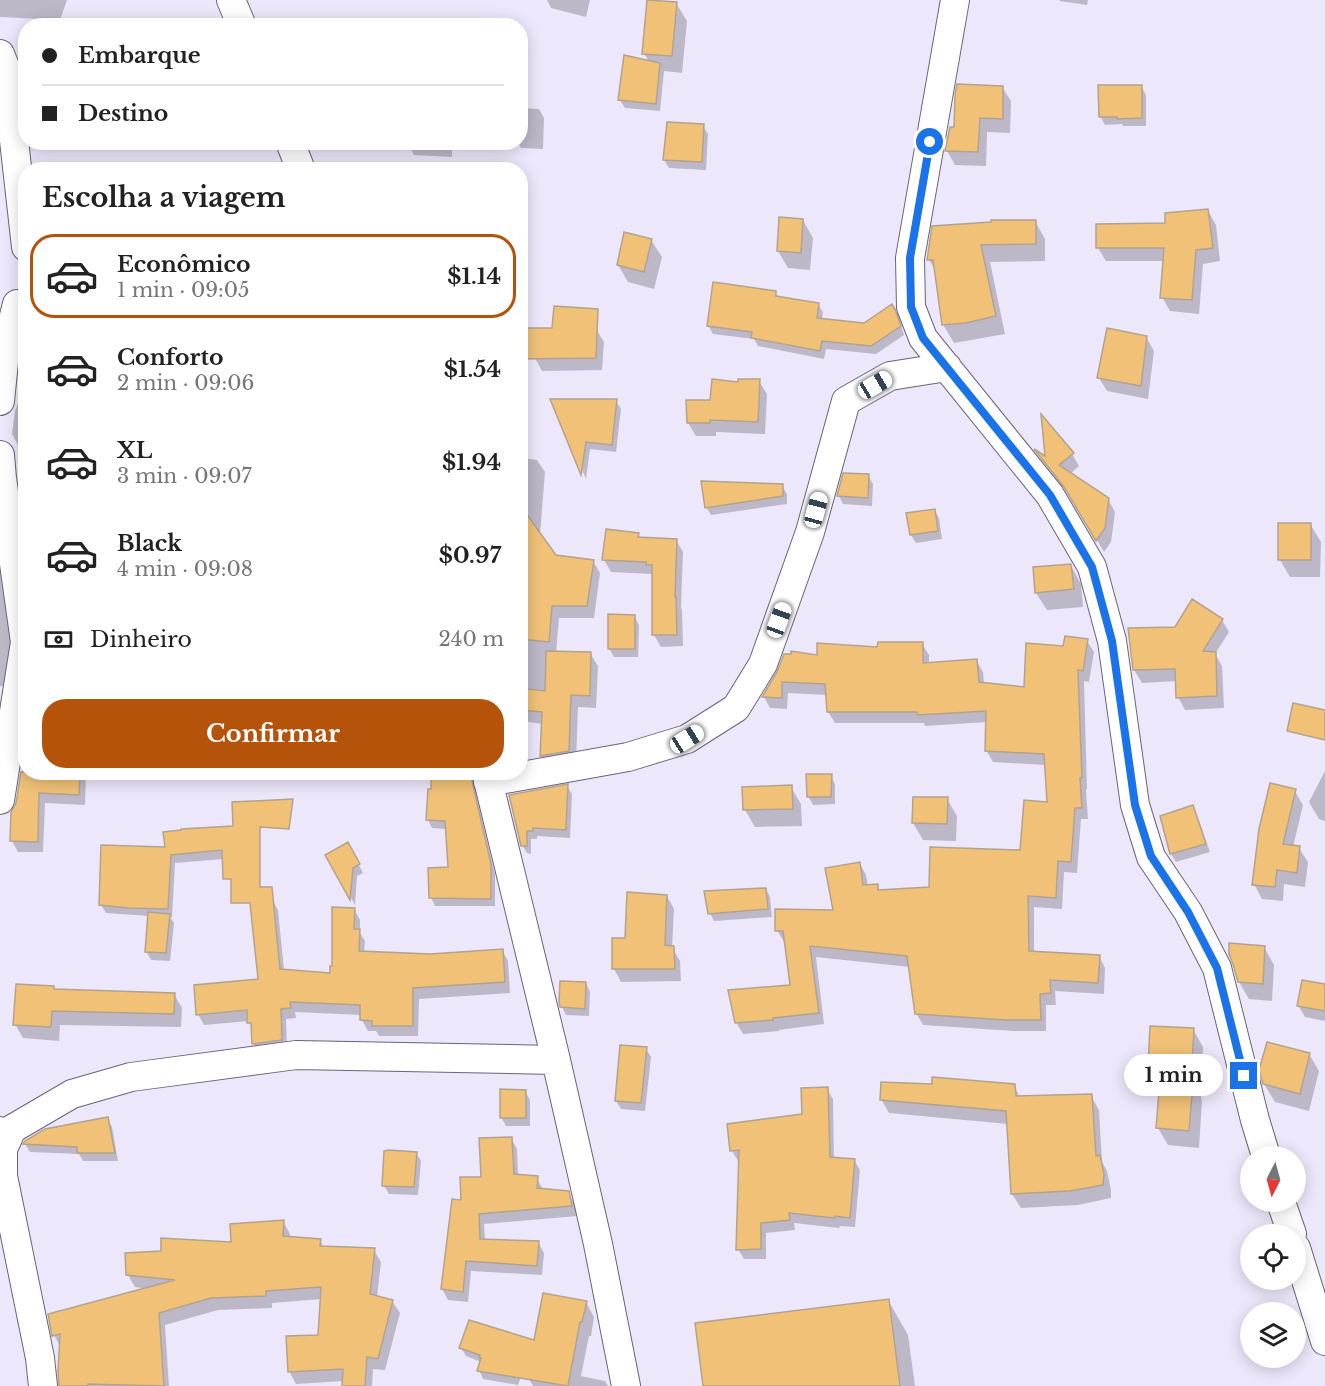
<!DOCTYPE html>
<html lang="pt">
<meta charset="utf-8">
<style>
body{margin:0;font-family:"Libre Baskerville",serif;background:#f2f2f2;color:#222;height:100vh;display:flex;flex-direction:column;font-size:22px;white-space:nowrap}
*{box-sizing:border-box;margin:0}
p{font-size:20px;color:#767676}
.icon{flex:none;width:33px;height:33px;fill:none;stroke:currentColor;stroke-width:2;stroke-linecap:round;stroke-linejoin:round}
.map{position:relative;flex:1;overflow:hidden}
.side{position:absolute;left:18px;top:162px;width:510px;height:618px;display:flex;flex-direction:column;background:#fff;border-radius:24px;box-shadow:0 3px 15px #0003}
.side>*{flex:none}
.hud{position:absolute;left:18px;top:18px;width:510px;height:132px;border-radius:24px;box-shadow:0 3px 15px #0003;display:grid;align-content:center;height:132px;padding:0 24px;background:#fff}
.needle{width:39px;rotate:186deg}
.buttons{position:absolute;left:1240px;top:1146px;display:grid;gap:12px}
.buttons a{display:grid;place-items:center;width:66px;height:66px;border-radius:50%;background:#fff;box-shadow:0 3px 15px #0003;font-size:30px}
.end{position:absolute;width:27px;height:27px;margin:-14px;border:8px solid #1a73e8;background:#fff;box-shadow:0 0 0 3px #fff}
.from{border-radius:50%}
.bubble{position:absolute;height:42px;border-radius:21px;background:#fff;box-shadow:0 3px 15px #0003;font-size:20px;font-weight:700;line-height:42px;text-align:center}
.car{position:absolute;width:18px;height:36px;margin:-18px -9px;border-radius:8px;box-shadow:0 0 4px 2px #0007;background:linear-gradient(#fff 24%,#345 0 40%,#fff 0 76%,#345 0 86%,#fff 0)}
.hud b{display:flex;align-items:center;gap:21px;height:57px;font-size:22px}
.hud b+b{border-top:2px solid #e0e0e0}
.hud i{width:15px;height:15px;background:#222}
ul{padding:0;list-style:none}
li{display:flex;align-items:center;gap:18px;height:84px;margin:0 12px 9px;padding:0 12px;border:3px solid transparent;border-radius:24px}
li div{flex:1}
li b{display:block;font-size:22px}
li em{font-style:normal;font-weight:700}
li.on{border-color:#b45309}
li>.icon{width:54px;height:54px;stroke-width:1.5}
h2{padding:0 24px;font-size:27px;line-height:72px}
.pay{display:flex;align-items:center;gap:15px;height:66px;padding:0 24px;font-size:22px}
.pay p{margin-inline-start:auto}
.button{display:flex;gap:12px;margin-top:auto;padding:12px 24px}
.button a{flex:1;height:69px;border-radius:24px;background:#b45309;color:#fff;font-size:24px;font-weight:700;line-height:69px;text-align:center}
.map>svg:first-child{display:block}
</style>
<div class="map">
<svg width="1325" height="1386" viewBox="0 0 1325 1386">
<rect width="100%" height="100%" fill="#ede7fb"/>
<path fill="#0003" d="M0,0H67L60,20L0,17Z
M547,0H590L586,17L551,8Z
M1059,0H1088L1087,5L1060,1Z
M676,3L687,21L682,73L664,71L660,111L625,108L620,100L649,62L644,53Z
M1141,86L1146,95V126H1123L1122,124L1105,125L1100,116Z
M1002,87L1011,101L1010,133L987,132L986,166L955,165L947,151L956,129Z
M520,108L539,109L544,118L543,149L521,148L518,142H520Z
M703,126L708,134L706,170L669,168L664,160Z
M407,142H452V157L414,155Z
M1208,211L1216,225L1220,261L1203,264L1199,314L1170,311L1162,297L1165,261H1106L1098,248Z
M803,220L813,238L810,270L788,268L778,251Z
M1035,221L1045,239V261L990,262L1005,334L954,343L944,326L937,273L929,260Z
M651,240L662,257L654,289L628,282L618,265Z
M775,293L779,298L818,304L823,312L822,320L865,324L891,306L899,319L904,335L876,354L826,349L824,359L758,346L754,339L713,334L708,325Z
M596,329L604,342L602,370L542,371L535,358Z
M1146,337L1154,351L1148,399L1107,391L1099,378Z
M520,348L526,358L523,458L537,460L545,472L540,534L556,556L593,561L600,573L594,618H559L556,653H590L598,666L596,708L578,707L576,763L548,768L541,756L543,724L520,721Z
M759,381L767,394L765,434L716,432V436H696L688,423L711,401L739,384Z
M20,385L26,386V447H19L12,434L15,411L18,403Z
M552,401H616L621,409L616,452L590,449L586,479Z
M1038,453L1046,459L1072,454L1079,466L1070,474L1108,499L1115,512L1111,542L1104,552L1073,499L1043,461Z
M25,473H26V516L24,509Z
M868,475L873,484L872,506L843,504L839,496Z
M782,486L787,494V504L711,515L706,507Z
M934,510L939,518L942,539L916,543L911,535Z
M1310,524L1321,542L1320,577H1290L1280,560Z
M638,534L641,539L676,540L683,552L681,607L682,610L683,646L661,647L654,635L652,574L611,572L604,560Z
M0,552L14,655L9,687L0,686Z
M1071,566L1081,584L1083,607L1047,610L1036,593Z
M634,616L639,625L638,657H614L609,648Z
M1222,620L1229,632L1215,654L1222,666L1224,708L1185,710L1178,697L1177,681L1142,683L1134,670L1130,629L1176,628Z
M1087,641L1094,652L1089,682L1084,681L1087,789L1086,790L1088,819H1081L1077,873L1064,872L1062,909L1034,907V953L1099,956L1105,968L1104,994L1055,991L1056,1005H1046V1031H1014L923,1025L916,1013L910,967L816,957L824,1024L779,1030V1031L743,1034L736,1022L792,986L786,942H784L777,930L834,912L860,864L866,875L868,886L877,885L880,891L930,888L1021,851L1049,803L1046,765L993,762L986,750L987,722L925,726L924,723H835L828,712L827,695L788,693L787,709L770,708L764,697L779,673L818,656L922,644L929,655V664L976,660L983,672L984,684L1026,689L1065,647Z
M26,754V772H86L85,805L45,803L43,852H18L12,841Z
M1325,771V821L1319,819L1309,802Z
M469,773L474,781L476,795L495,874V906H435L431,897L450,869L447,829L432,828L428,820Z
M831,776L835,784V804L813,805L808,796Z
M567,786L572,794L570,838L537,836V839H531V854L527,853L522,845L510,796Z
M791,787L801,804L802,826L755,827L745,810Z
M1294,790L1303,805L1293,847L1299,848L1308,862L1305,887L1284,884L1283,901L1262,899L1254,884Z
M947,799L957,816L956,841L923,840L913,823Z
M1192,807L1197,815L1210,852L1176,862L1171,854L1162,817Z
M165,833L248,857L175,863L172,917H170L174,923L170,961L151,960L146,951L149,916L106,913L101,905L167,849Z
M348,844L363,873L357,876L355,905L327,855Z
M766,889L770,897L772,917L714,921L710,913Z
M667,896L674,909L672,948L680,961L681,981L621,982L614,969L626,939Z
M272,899L278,910L284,970L331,974L354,909L360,920V933L365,941L364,953L430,955L502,950L508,961L510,993L419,999L418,1036H379L376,1031H368L362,1020V1015L295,1012L296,1018L286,1019L287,1051L260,1054L254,1044L253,1030L249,1021L204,1025L198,1014L259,981Z
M1264,947L1274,965L1272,1001L1249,999L1239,982Z
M586,983L590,992L589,1016L566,1015L562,1007Z
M1325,985V1021L1305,1017L1298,1005Z
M55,990L174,994L182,1008L181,1027L60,1025L59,1041L23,1038L15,1024Z
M1193,1029L1203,1047L1201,1097L1202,1101L1199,1148L1168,1145L1158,1128L1161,1084H1159L1149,1066Z
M621,1047L646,1049L651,1057L645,1111L621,1109L616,1101Z
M1309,1054L1319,1071L1309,1111L1275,1102L1264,1084Z
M1014,1086L1020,1097L1091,1096L1099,1110L1102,1162L1107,1171L1111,1190V1198L1078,1205L1021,1208L1012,1194L1008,1124L889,1113L881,1099Z
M827,1089L833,1099L834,1159L854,1160L860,1170L855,1227L840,1226L839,1228L794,1223L795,1230L766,1233V1259H744L738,1249L740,1160L738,1161L732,1151L803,1115Z
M525,1091L530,1100V1126H506L501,1117Z
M107,1119L112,1127L118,1161H83L79,1154L30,1152L25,1144Z
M511,1138L517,1149L518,1176L537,1178L543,1190L568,1193L574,1203L577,1216L484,1224L485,1240L538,1242L544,1253L542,1275L471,1271L468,1302L448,1300L442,1289L462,1202Z
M416,1153L421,1161L418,1195L389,1194L384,1186Z
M283,1221L290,1234V1238L320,1240L324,1248L374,1250L381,1262L377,1297L392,1301L400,1313L385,1370L373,1369L372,1386H343L344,1381L296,1384L289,1371L319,1337L322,1299L272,1303V1308L218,1310L165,1325L169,1386H60L61,1348L54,1335L149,1289L135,1287L128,1275L233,1244Z
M888,1300L908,1335L915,1386H705Z
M586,1302L594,1317L591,1336H589L581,1376L605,1381L608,1386H533L529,1379L531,1350L518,1385L483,1379L479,1370L481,1362L466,1356L461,1348H532Z"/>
<path fill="#f1c178" stroke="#b2a38e" stroke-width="1.5" d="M647,0L677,2L672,56L642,54Z
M624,55L660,63L656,104L618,100Z
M957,84L1003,86V119L980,118L978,152L945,151L950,127H954L955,95Z
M1098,85H1142V118L1117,119V117H1099Z
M667,122L704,124L702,162L663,160Z
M1208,209L1213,248L1196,250L1192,300L1160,298L1164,248H1096V224L1165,223V213Z
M779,217L803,219L801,253L777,251Z
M991,220H1036V244L981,245L996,316L966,323L942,325L933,260H927L932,226L991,222Z
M624,232L652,239L644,272L617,265Z
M713,282L776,291V296L819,303L817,318L864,323L892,304L895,309L901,326L871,346L822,341L820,351L751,338L752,332L707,326Z
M554,306L598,309L596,358L520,359V328H552Z
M1107,328L1147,336L1141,386L1097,378Z
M712,379L738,382V379H760L758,422L710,420V423H687L686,400H710Z
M550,399H617L612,445L586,442L581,475Z
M1041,414L1074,453L1059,465L1109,498L1105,528L1096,541L1064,487L1034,449L1045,456Z
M843,473L869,474L868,498L837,496Z
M701,481L783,484V496L705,508Z
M520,505L556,555L594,560L587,606H552L549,642L520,639Z
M935,509L938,531L910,535L906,513Z
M1278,523H1311V560H1278Z
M606,529L639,533L638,537L677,539L675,597H676L677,635H652V565H646V562L602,560Z
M1071,564L1074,589L1035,593L1033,567Z
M1192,599L1223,619L1203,651L1216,652L1217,696L1176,698L1175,669L1133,670L1128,628L1175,627Z
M608,614L635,615V649H608Z
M1065,636L1088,639L1083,671L1078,670L1082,778H1080L1082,808H1075L1071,862L1058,861L1056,898L1028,896L1029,951L1100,955L1098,983L1050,980L1051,993L1040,994L1041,1020H1007L915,1014L907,956L810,946L819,1013L773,1018V1020L735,1023L728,990L790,985L783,931H775V909L833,910L825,868L860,862L863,885L878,884V890L929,887L930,847L1020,850L1024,800L1047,802L1044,754L985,751L986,711L917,715V712H827L825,684L782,682V698L762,697L777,672L784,654H791V651L817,655V643L877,647L878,642H923V663L977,659L979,682L1024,687L1026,643L1063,646Z
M546,651L591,652L590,696L571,695L569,751L540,756L542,712L520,710V688L545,691Z
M1293,703L1325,710V740L1287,731Z
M21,772H80L79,795L39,793L38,842L10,841L11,812L16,803Z
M431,772H470L491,864V899L429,898L428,868L448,867L445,821L426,820L428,789H431Z
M806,774H832L831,797H807Z
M1270,783L1296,789L1283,844L1300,846L1297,873L1277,870L1275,887L1252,885L1259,829Z
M568,784L566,830L533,828V831H527V846H521L509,795Z
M792,785L793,809L743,810L742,787Z
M913,797H948L947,824L912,823Z
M293,799L289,829L260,827V887H272L280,969L330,973V966H332V907L355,908L354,929H360L359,951L430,954L503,949L505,982L413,988V1026H372V1021L360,1020V1005L290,1002L291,1008L281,1009L282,1040L252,1044L251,1023H247V1010L196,1015L194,985L258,979L250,903H231V879H223L222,850L171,855L168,909L128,908L99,905L101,845L165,847L163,832L181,830V829L233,826L232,802Z
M1193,805L1206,844L1170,854L1160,816Z
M348,842L360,864L353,868L350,900L325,855Z
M766,888L768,909L708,914L704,891Z
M627,892L667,895L665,945L674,946L675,969H612V938H625Z
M148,912L170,914L166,953L145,952Z
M1229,943L1265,946L1263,984L1238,982L1233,964L1229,954Z
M1302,980L1325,984V1011L1297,1006Z
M560,981L586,982L585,1009L560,1007L559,1002Z
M16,984L54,986V989L175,993L174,1014L52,1011L51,1027L13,1025Z
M1150,1026L1194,1028L1191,1082H1193L1189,1131L1156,1128L1161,1067H1148Z
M1267,1042L1310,1053L1300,1094L1263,1084L1259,1070Z
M620,1045L647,1047L641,1103L615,1101Z
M932,1077L1015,1084L1016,1096L1092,1094L1096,1156L1100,1155L1104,1174L1103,1185L1070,1191L1011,1194L1006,1111L880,1100L881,1082L932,1084Z
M828,1087L830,1157L855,1159L850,1218L835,1216L834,1218L789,1213L790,1220L761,1223V1249L736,1250L739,1150L730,1151L727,1124L802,1114L801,1088Z
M500,1089L526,1090V1118H500Z
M108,1117L115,1153H77V1147L23,1144L25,1141L45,1129Z
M512,1137L514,1174L538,1176L537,1188L569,1191L572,1206L479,1214L480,1239L539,1241L537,1266L466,1261L463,1292L441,1289L452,1199L461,1200L460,1177H481L479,1138Z
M388,1150L417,1152L414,1187L382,1186L384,1151Z
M284,1220L283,1236L321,1239L320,1246L375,1248L370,1294L393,1300L378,1359L367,1357L365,1386H342L343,1369L288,1372L286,1336L318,1335L321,1287L266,1291V1296L211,1298L159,1313L164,1386L88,1384V1386H59L58,1372L60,1334L52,1336L48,1314L175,1280L126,1275L125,1253L161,1251V1238L231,1242L230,1224Z
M543,1293L587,1301L582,1322H580L568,1386L477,1371L481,1358H479L480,1355L459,1348L469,1320L534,1340Z
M889,1299L900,1386H703L695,1323Z"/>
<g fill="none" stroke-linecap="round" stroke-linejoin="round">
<g stroke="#6a647a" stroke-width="30">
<path id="street" d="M231,0L242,26
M955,0L910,258L911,307L923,338L1050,495L1092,567L1112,641L1135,805L1151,857L1188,912L1217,968L1255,1120L1266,1156
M0,54L6,69L26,247
M290,142L301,170
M0,401L5,352L17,304
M0,455L2,478L25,642L0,800
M486,772L556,1060L598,1244L626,1386
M488,782L628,757L687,739L736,708L763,664L810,532L846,401L890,376L947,367
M0,1131L3,1149V1176L40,1358L43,1386
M3,1149L12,1129L72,1094L131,1077L296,1055L556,1060
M1281,1202L1292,1234
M1296,1248L1325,1341"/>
</g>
<use href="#street" stroke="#fff" stroke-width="28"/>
</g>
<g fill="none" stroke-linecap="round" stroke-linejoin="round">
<path stroke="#1a73e8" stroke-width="8" d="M930,142L910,258L911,307L923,338L1050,495L1092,567L1112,641L1135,805L1151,856L1188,912L1217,968L1244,1076"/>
</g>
</svg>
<div class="buttons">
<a><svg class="needle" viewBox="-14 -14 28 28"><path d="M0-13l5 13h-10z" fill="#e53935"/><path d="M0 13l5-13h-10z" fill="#767676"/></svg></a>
<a><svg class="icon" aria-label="locate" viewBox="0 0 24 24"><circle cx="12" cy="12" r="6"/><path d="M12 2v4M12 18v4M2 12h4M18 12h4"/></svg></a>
<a><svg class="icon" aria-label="layers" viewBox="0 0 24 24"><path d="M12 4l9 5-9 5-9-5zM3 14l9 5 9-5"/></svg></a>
</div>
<i class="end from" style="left:930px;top:142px"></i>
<i class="end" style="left:1244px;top:1076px"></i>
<div class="bubble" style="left:1124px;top:1054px;width:99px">1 min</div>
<i class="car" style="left:875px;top:385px;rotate:60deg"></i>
<i class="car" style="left:816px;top:510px;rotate:15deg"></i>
<i class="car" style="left:779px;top:620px;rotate:20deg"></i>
<i class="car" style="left:687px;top:739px;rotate:58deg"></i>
<div class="hud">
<b><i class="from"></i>Embarque</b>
<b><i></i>Destino</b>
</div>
<section class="side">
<h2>Escolha a viagem</h2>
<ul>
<li class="on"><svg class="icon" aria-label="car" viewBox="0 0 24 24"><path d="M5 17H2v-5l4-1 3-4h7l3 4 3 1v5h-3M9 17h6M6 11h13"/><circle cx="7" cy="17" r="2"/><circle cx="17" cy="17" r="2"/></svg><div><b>Econômico</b><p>1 min · 09:05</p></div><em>$1.14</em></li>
<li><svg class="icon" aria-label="car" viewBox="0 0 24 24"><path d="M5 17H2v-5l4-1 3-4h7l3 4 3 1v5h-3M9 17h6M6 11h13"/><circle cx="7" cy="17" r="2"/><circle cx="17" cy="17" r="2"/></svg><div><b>Conforto</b><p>2 min · 09:06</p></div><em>$1.54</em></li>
<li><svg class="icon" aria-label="car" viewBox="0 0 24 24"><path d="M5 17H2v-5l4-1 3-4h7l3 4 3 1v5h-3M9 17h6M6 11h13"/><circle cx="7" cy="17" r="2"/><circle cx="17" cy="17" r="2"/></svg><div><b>XL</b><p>3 min · 09:07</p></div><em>$1.94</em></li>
<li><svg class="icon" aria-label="car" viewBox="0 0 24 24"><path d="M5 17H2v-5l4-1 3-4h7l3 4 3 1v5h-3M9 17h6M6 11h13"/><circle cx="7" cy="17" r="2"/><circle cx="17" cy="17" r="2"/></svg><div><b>Black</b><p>4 min · 09:08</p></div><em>$0.97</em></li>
</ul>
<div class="pay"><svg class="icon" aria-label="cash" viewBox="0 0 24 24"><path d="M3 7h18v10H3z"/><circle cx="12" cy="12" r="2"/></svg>Dinheiro<p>240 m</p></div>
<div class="button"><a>Confirmar</a></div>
</section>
</div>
